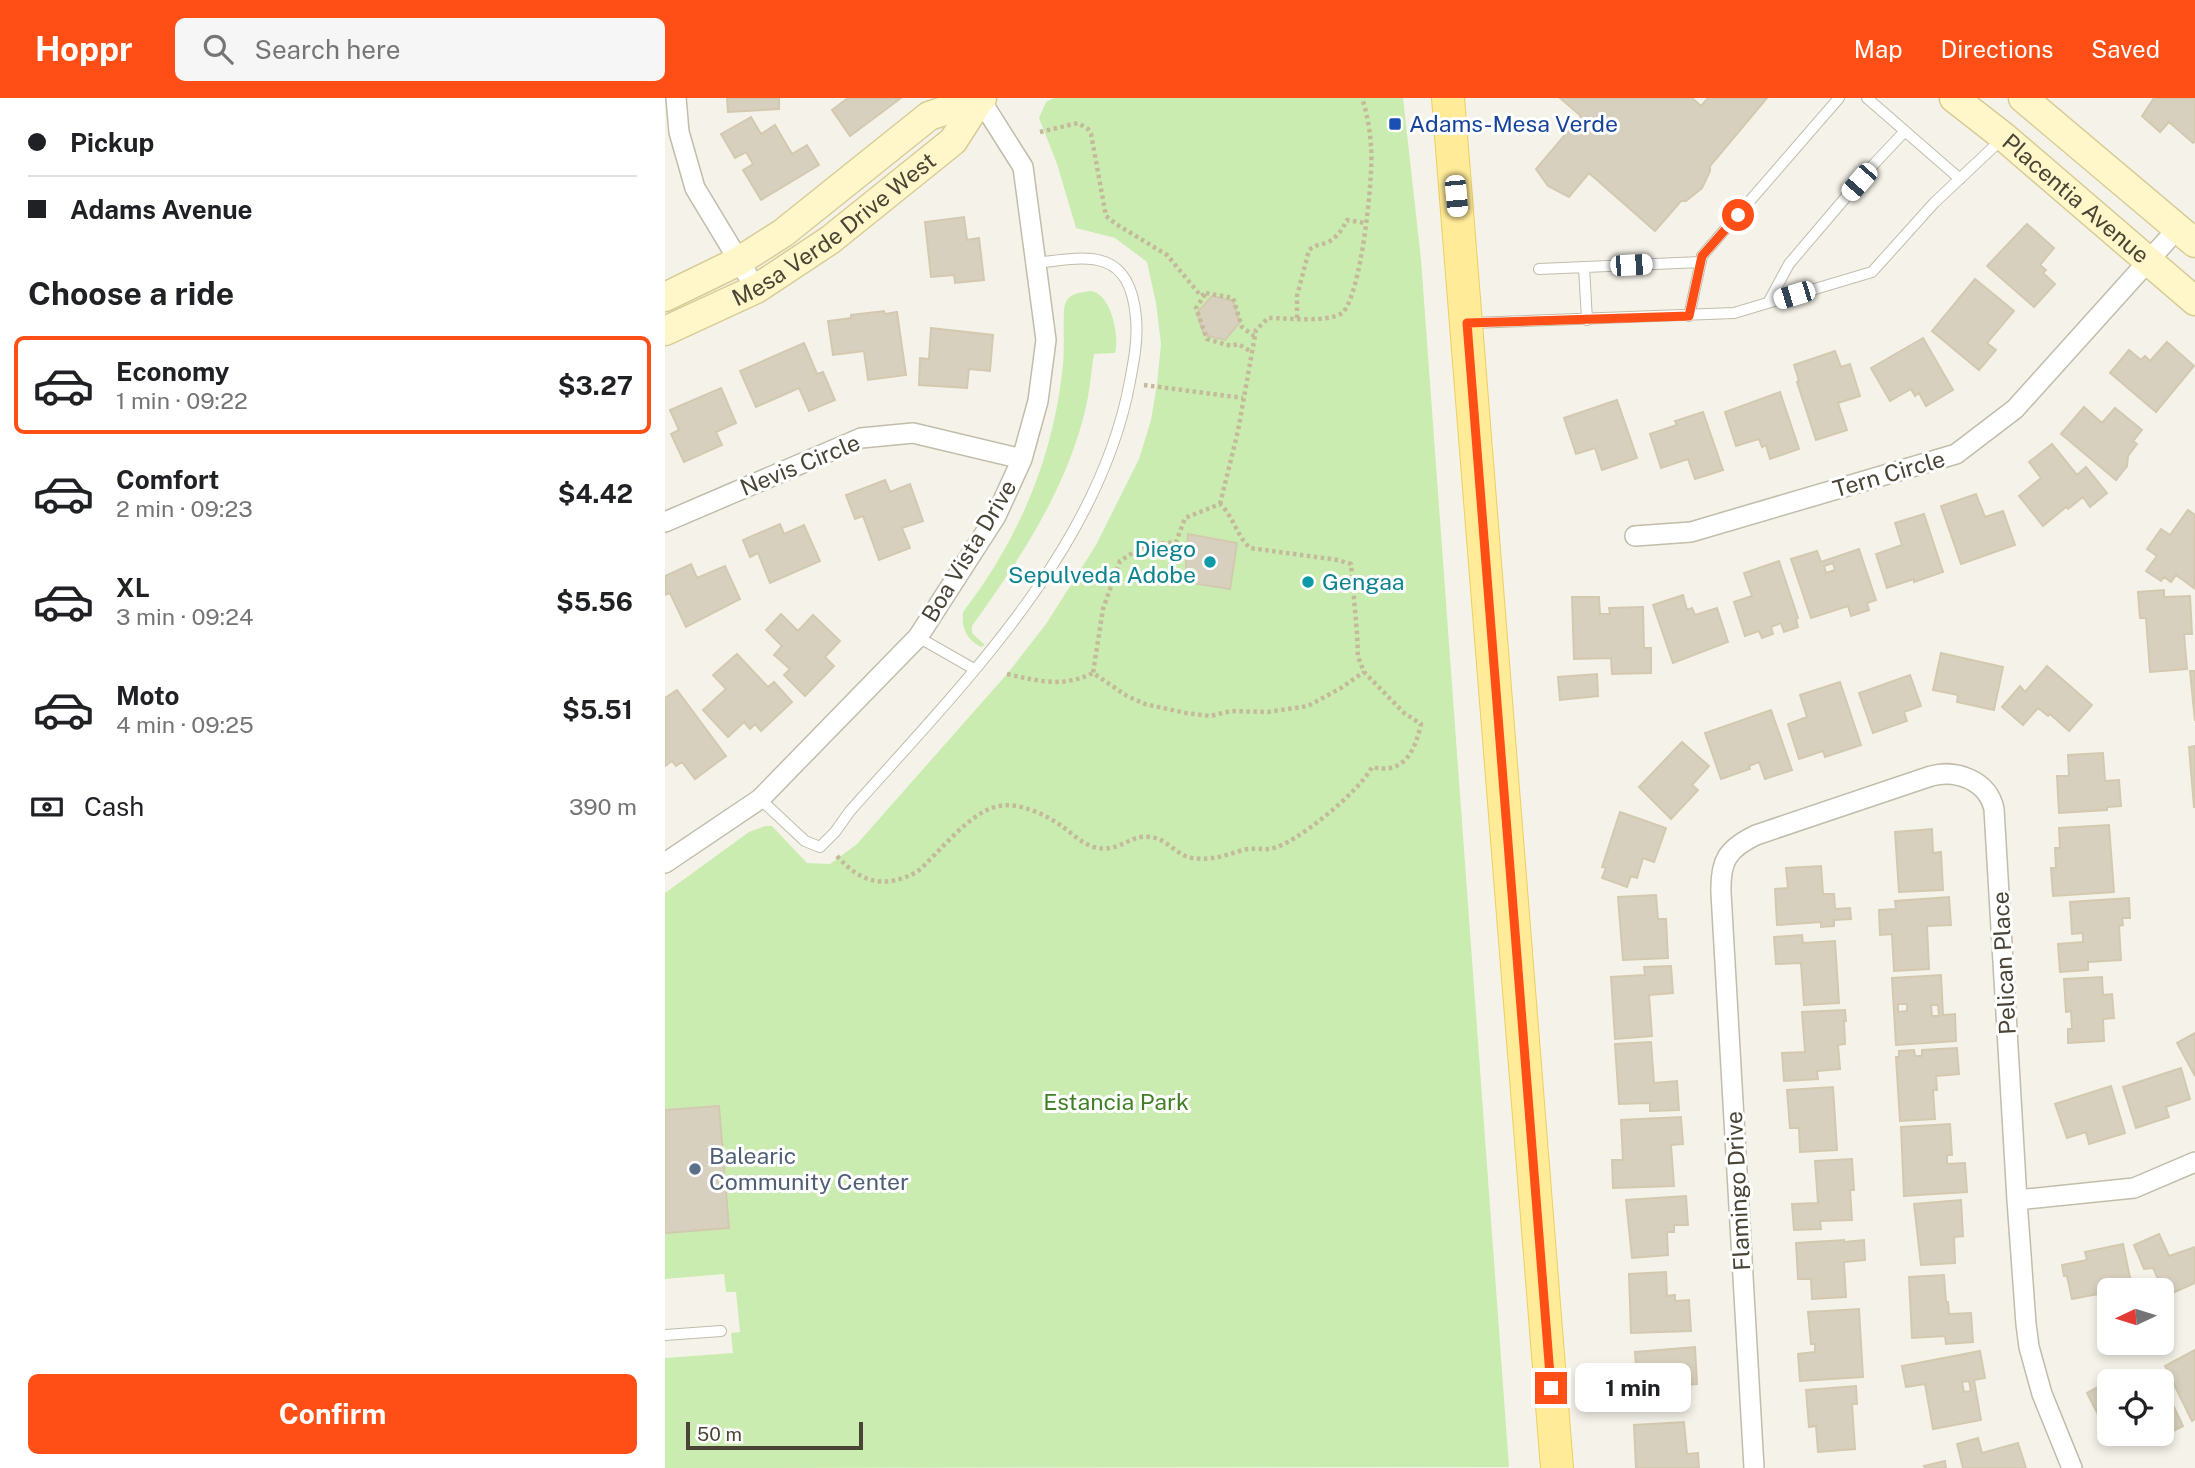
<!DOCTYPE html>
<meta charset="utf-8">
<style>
body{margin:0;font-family:"Public Sans",sans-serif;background:#f6f6f6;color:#202124;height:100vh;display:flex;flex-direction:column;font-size:26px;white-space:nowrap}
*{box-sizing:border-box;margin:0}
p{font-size:23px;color:#757577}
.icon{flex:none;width:38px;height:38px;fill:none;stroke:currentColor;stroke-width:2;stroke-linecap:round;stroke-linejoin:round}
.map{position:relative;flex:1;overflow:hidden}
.panel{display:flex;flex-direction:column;background:#fff;width:665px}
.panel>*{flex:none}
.top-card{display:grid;align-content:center;height:154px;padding:0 28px;background:#fff}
.needle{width:46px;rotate:266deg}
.controls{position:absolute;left:1432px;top:1180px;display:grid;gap:14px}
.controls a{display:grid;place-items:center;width:77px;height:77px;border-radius:10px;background:#fff;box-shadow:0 4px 10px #0003;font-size:35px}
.scale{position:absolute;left:21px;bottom:18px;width:177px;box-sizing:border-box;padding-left:7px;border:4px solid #4a4437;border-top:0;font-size:19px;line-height:24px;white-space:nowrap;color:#4a4437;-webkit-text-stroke:5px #fff;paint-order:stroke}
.end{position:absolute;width:32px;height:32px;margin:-16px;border:9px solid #ff4f16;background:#fff;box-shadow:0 0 0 4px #fff}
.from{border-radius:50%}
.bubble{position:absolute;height:49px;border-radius:10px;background:#fff;box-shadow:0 4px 10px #0003;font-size:23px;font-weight:700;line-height:49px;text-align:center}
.car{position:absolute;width:21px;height:42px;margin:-21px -10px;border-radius:9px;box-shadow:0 0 5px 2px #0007;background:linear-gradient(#fff 24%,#345 0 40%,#fff 0 76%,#345 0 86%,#fff 0)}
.top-card b{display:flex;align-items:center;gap:24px;height:66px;font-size:26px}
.top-card b+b{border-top:2px solid #e0e0e0}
.top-card i{width:18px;height:18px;background:#202124}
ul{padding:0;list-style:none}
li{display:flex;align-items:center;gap:21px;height:98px;margin:0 14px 10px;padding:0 14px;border:4px solid transparent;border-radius:10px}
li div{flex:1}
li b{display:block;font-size:26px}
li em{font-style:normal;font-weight:700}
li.selected{border-color:#ff4f16}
li>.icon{width:63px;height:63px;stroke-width:1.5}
h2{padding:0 28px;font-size:32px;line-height:84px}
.pay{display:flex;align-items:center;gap:18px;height:77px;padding:0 28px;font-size:26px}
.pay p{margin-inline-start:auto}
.primary-button{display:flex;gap:14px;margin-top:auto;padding:14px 28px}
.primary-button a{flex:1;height:80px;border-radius:10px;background:#ff4f16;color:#fff;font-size:28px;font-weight:700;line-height:80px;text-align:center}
header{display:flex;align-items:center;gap:42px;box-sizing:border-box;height:98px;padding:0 35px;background:#ff4f16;color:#fff}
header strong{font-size:33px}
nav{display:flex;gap:38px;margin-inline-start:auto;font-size:24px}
.search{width:490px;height:63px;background:#f6f6f6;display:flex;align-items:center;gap:18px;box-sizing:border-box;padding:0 24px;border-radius:10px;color:#757577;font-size:26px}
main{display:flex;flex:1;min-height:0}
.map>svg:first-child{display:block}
</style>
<header>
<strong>Hoppr</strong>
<div class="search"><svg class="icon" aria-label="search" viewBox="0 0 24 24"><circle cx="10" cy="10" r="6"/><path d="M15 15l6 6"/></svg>Search here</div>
<nav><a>Map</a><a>Directions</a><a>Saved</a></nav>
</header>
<main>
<section class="panel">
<div class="top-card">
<b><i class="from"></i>Pickup</b>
<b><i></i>Adams Avenue</b>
</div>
<h2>Choose a ride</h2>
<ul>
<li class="selected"><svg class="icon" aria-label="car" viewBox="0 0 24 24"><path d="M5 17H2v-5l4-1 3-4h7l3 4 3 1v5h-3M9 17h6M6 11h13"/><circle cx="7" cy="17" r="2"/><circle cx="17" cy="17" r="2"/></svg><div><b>Economy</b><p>1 min · 09:22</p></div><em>$3.27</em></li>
<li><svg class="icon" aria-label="car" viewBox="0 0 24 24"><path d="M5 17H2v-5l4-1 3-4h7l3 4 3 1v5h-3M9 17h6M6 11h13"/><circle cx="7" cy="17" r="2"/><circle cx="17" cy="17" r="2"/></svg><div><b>Comfort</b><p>2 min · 09:23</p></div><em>$4.42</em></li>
<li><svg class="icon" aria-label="car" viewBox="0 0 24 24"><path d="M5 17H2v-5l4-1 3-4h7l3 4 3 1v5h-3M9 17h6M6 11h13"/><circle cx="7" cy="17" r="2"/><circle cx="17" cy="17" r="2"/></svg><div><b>XL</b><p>3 min · 09:24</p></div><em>$5.56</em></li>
<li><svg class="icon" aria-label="car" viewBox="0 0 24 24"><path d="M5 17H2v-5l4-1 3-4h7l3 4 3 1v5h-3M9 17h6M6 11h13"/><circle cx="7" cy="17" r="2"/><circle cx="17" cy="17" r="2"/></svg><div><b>Moto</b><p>4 min · 09:25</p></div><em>$5.51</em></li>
</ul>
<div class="pay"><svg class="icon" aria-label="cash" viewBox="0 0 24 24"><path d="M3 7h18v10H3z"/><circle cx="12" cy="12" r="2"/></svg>Cash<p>390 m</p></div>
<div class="primary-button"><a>Confirm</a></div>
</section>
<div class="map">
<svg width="1530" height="1370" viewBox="0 0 1530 1370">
<rect width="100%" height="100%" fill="#f5f3e9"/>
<path fill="#cbecb0" d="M389,0H738L756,161L844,1369L0,1370V1260L68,1255L66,1235L75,1234L71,1194H61L59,1176L0,1181V795L84,734L100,728H107L142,765L165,766L192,746L342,576L381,526L431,447L474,361L486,322L492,286L496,246L491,205L482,164L450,140L411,130L392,66L374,20L381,4Z
M426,193C446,195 455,239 450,255L429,256C426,274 425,292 421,309C402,391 355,461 307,528V535L320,547L316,549C302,542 296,530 298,514C352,444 387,363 397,275C400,254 398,233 399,211C401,195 413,195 426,193Z"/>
<path fill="#d8d0be" stroke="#d3c9b0" stroke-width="2" fill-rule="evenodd" d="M62,0H114V11L63,14Z
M183,0H236L185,38L167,12Z
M895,0H1027L1036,8L1043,0H1102L1045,68V73L1037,90L1021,103H1016L990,133L924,75L904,99L883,88L871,71L916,18Z
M1489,0H1530V43L1528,45L1504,24L1495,34L1477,18Z
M86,19L96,36L110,27L127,56L142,47L154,67L96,102L78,72L88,66L81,54L70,60L56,36Z
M299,119L302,142L314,140L319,182L290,185L289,177L266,179L260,124Z
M1362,126L1389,150L1375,167L1381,172L1378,175L1390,186L1369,209L1322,168Z
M1310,181L1349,213L1322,245L1331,252L1314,272L1267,233Z
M547,198L568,203L575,224L560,242L539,237L532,215Z
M219,213L220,216L232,214L241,277L203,282L199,253L168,257L163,223L186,220V217Z
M266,230L328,237L325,273L304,271L302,290L254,287L255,260L264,261Z
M1258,240L1288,292L1261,308L1254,295L1250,298L1246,291L1225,303L1206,270Z
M1502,244L1529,268L1491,314L1445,275L1464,252L1476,262L1480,258L1485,263Z
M139,245L152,276L158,274L170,302L144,313L134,290L91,309L75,273Z
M1170,253L1176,269L1185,266L1195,298L1173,305L1182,332L1151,342L1132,284L1134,283L1129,267Z
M56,290L71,325L51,334L57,347L19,364L6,336L14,332L5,312Z
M1115,294L1134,351L1105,361L1101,347L1097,349L1094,341L1071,348L1060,314Z
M952,302L972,360L937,372L930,350L911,356L899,320Z
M1419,309L1437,325L1450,310L1477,332L1468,343L1472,346L1463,358L1462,368L1451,382L1396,336Z
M1038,314L1058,372L1030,381L1023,361L996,370L985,336L1012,327L1010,323Z
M1387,346L1412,377L1421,369L1442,395L1425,409L1418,399L1403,411L1401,409L1378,428L1354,398L1376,380L1364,364Z
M220,382L225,394L245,386L258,423L237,430L245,450L214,462L198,418L190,421L181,397Z
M1311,396L1320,419L1338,413L1350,447L1296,466L1276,408Z
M1523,412L1530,417L1529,490L1511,477L1506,484L1499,479L1496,483L1481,473L1492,458L1482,451L1496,431L1505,437Z
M1259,416L1278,474L1249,484V481L1222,490L1211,456L1237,447L1230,425Z
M115,426L119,436L139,427L155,463L105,485L93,455L85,459L78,442Z
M523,436L572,445L565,491L520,484Z
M1194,451L1211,502L1202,505L1204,512L1186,518L1183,508L1146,520L1126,461L1152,453L1156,464ZM1168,465L1170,472L1161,475L1159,468Z
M1114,463L1133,520L1131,521L1133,529L1119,534L1116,525L1106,529L1108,536L1097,540L1094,533L1080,538L1069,504L1087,498L1079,475Z
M26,466L32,480L60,468L75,501L21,529L5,495L0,497V478Z
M1499,492V499L1525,498L1527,536H1519L1522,571L1485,574L1481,520H1475L1473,494Z
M1018,497L1022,512L1027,510L1030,517L1052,510L1063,544L1008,565L988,507Z
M907,499H934L935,516H945L944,510L978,509L979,550H986V575L947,576L946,560L909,561Z
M116,516L133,533L148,517L175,543L160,559L169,568L140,598L119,577L125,571L109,557L117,548L101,532Z
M1276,555L1338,569L1329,612L1292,604L1293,597L1268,592Z
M72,556L103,589L109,584L127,604L96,633L90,626L85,631L79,624L63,639L38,612L61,591L48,577Z
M1382,568L1427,607L1404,633L1385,616L1383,618L1373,610L1358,627L1337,609L1355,588L1360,594Z
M1525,573H1530V623Z
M932,576L933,598L895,602L893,579Z
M1245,577L1256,608L1239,614L1242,623L1208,635L1194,595Z
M1175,584L1196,647L1160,659L1158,653L1134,661L1123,626L1142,619L1135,597Z
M12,592L61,658L30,681L17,664L11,668L7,663L0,668V600Z
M1106,612L1127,672L1100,681L1094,664L1084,668L1085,671L1056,681L1040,635Z
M1017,644L1044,668L1027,687L1033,692L1006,721L974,689Z
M1530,648V709H1529L1524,649Z
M1438,655L1440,683L1454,682L1456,708L1442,709V712L1394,715L1392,678H1404L1403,657Z
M955,714L1001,730L989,764L978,760L972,780L966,778L962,789L937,780L941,770L937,769Z
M1444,727L1449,794L1388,798L1386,770H1391L1390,750H1395L1394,730Z
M1267,731L1268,755L1276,754L1278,792L1234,794L1230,734Z
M1156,768L1158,796H1169L1170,811L1185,810L1186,821L1169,822V828L1156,829V824L1112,827L1110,791L1123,790L1121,770Z
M991,797L993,821H1001L1003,860L958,862L953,799Z
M1284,799L1286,827L1262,828L1264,871L1229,873L1227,836L1215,837L1214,812L1231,811L1230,803Z
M1464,800L1465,820H1457L1458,827L1454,828L1456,862L1423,864V872L1395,874L1393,846L1418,844V835L1407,836L1405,804Z
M1137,837L1138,845L1170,843L1174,905L1139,907L1136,865L1111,866L1109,839Z
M1006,868L1008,895L984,897L987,938L950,941L946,879L980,877L979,869Z
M1276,877L1278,917L1290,916L1291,943L1231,947L1227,880ZM1233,906H1242V913L1233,914ZM1266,907H1273L1274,918H1267Z
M1437,879L1438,897L1447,896L1449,920L1438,921L1439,943L1403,945V931H1407L1406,913L1401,914L1399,881Z
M1180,912L1181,923H1179L1180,946L1173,947L1175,971L1152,973L1153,981L1119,983L1117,955L1140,954L1137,914Z
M1530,935V978L1512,945Z
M986,944L989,985L1012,983L1014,1012L985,1013V1005L954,1006L950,946Z
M1292,950L1294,976L1271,978L1272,992H1268L1270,1021L1235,1023L1231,959H1234V953L1249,952L1250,958H1257V952Z
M1516,970L1525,1001L1501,1009L1504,1019L1471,1030L1458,989Z
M1446,988L1460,1035L1424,1046L1421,1034L1402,1040L1390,1006Z
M1168,989L1172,1052L1135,1054L1134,1030H1125L1122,992Z
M54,1008L64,1130L0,1135V1012Z
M1016,1019L1018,1046L1006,1047L1009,1088L948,1090L947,1062H958L956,1022Z
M1285,1026L1287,1057H1282V1066L1300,1065L1302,1094L1239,1098L1236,1029Z
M1187,1061L1189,1092H1185L1187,1122L1155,1123L1156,1131L1129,1132L1127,1106L1153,1105L1150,1063Z
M1021,1098L1023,1127H1009V1134H1002L1003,1157L967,1160L961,1102Z
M1296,1102L1298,1138L1289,1139L1290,1165L1256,1167L1249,1106Z
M1494,1136L1504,1158L1530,1149V1185L1501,1198L1488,1170L1479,1171L1469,1147Z
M1179,1142V1144L1199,1142L1200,1162L1179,1164L1181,1199L1147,1201L1146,1181H1133L1131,1145Z
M1458,1146L1467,1189L1444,1192V1194L1407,1201L1402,1178H1399L1397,1167L1422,1162L1420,1154Z
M1001,1174L1002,1198L1010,1197V1203L1024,1202L1026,1233L966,1235L964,1176Z
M1279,1177L1281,1204H1283L1284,1216L1306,1215L1308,1244L1281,1246L1280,1238L1247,1240L1244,1179Z
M1194,1211L1198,1279L1135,1283L1133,1256L1150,1254V1246H1146L1143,1214Z
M1030,1249L1032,1286L1008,1288L1009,1309L974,1311L970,1254Z
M1530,1252V1321L1527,1323L1500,1268Z
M1315,1253L1320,1280L1309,1282L1316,1322L1268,1331L1260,1286L1241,1289L1237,1268ZM1304,1283L1306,1293L1299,1294L1297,1284Z
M1444,1283V1335H1450L1444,1338L1422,1295Z
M1191,1288L1192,1306H1187L1190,1351L1153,1354L1151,1328L1144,1329L1141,1292Z
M1496,1302L1499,1307L1506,1303L1518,1328L1493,1341L1490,1335H1496Z
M1019,1324L1022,1356L1033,1355L1034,1370H971L969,1327Z
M1313,1340L1317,1355L1353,1345L1361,1370H1298L1292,1346Z
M1280,1363L1281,1370H1260L1259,1368Z"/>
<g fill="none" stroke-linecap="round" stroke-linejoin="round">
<g stroke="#c2bcab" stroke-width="12">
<path id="lane" d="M1202,0L1295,81
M919,169L922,222
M874,171L1036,164
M1103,205L1124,166L1209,66L1240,33
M1024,218L1037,158L1174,0
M806,225L1069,215L1207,174L1269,105L1338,40
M253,539L309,571
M95,701L140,743L155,749L170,734L185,713C295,589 434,452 465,283C469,262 473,241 471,220C465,150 424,158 371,165
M0,1237L56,1233"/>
</g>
<g stroke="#c2bcab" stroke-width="22">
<path id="street" d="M11,0L14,34L30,90L91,191
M0,424L196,340L248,335L357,361
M970,438L1026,434L1291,356L1350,311L1513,130
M0,765L95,701L253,539L331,418L357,361L373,303L381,242L358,69L315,1
M1352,1102L1469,1090L1530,1064
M1089,1370L1056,795C1055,763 1062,751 1091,737L1266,678C1292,671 1323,683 1329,711L1352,1102L1361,1226L1364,1249L1377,1296L1407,1370"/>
</g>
<g stroke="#d8cc96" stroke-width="31">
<g id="secondary">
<path id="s1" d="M1289,0L1339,39L1530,203"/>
<path d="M1358,0L1530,145"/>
<path d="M0,199L74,163L118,135L264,18L317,0"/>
<path id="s2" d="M0,233L91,191L165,142L288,43L315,1"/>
</g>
</g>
<g stroke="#ebcf61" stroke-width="34">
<path id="primary" d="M783,0L892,1370"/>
</g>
<path stroke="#c4ba9b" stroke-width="4.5" stroke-dasharray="3.5 3.5" stroke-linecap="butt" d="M375,34L413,25L423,31L426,36L441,118L451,126L502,157L536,198L541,195L531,210L542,241L566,248L573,246L587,254
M541,195L568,200L577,229L589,238
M632,220V198L644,152C650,147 654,147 661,145C671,141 677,132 682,122L700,125
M479,287L578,300
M555,406L573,333L591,232L603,220C621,220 663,225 677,215C696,200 709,75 706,48C705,32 702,15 697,0
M342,576C374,583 397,590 428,575L462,598L480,606L521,615L545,618L566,613L603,614L643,608L676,590L699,574
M172,758C196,785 219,791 252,774C274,755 305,713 334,708C355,704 382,717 398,729C408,736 416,745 429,749C454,756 464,736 485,739C502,740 510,757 527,760C546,763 561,757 578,752C588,749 596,752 605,751C630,747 695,693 707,669C739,677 750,653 756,626L739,615L699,574L693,559L692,535L686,466L673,462L585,450C571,437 569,419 555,406L520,420L511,444L480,447L455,463L438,511L428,575"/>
<use href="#lane" stroke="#fff" stroke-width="10"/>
<use href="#street" stroke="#fff" stroke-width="19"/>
<use href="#secondary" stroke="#fff7c9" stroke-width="28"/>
<use href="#primary" stroke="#ffeb98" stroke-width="32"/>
</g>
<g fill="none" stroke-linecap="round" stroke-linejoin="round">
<path stroke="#ff4f16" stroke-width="9" d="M886,1290L802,225L1024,218L1037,158L1073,117"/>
</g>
<rect fill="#1a4fb4" stroke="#fff" stroke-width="2.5" x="723" y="19" width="14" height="14" rx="3.5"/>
<g fill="#0f9aa8" stroke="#fff" stroke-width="2.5">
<circle cx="545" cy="464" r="7"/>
<circle cx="643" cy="484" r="7"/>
</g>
<circle fill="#5c6f8a" stroke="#fff" stroke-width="2.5" cx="30" cy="1071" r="7"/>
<g text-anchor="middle" stroke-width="6" stroke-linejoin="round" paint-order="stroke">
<g font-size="23" fill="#164399" stroke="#fff" text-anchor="start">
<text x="744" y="34">Adams-Mesa Verde</text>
</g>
<g font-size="23" fill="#4a4437" stroke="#fff">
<text dy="8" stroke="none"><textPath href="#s1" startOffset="158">Placentia Avenue</textPath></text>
<text dy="8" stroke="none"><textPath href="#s2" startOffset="198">Mesa Verde Drive West</textPath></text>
<text transform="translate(135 367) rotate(-22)" y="8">Nevis Circle</text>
<text transform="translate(1224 376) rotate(-16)" y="8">Tern Circle</text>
<text transform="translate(304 453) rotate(-59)" y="8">Boa Vista Drive</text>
<text transform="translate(1339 865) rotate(-93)" y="8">Pelican Place</text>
<text transform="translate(1073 1093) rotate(-93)" y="8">Flamingo Drive</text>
</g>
<g font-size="23" fill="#0d838f" stroke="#fff" text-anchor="end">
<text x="531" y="459">Diego<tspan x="531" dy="26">Sepulveda Adobe</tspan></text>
<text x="657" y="492" text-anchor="start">Gengaa</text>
</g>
<g font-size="23" fill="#3f8025" stroke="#fff">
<text x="451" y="1012">Estancia Park</text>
</g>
<g font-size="23" fill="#4e5e75" stroke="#fff" text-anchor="start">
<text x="44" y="1066">Balearic<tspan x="44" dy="26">Community Center</tspan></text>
</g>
</g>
</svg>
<div class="controls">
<a><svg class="needle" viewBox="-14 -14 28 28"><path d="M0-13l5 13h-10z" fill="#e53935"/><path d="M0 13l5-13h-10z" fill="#757577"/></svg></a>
<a><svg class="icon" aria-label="locate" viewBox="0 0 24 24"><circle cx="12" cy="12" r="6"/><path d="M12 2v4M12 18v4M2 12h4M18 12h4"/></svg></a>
</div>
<div class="scale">50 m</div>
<i class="end from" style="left:1073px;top:117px"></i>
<i class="end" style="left:886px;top:1290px"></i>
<div class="bubble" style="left:910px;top:1265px;width:116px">1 min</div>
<i class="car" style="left:1194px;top:84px;rotate:221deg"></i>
<i class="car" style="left:791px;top:98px;rotate:175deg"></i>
<i class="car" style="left:966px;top:167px;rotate:87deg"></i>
<i class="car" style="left:1129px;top:197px;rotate:253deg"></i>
</div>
</main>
